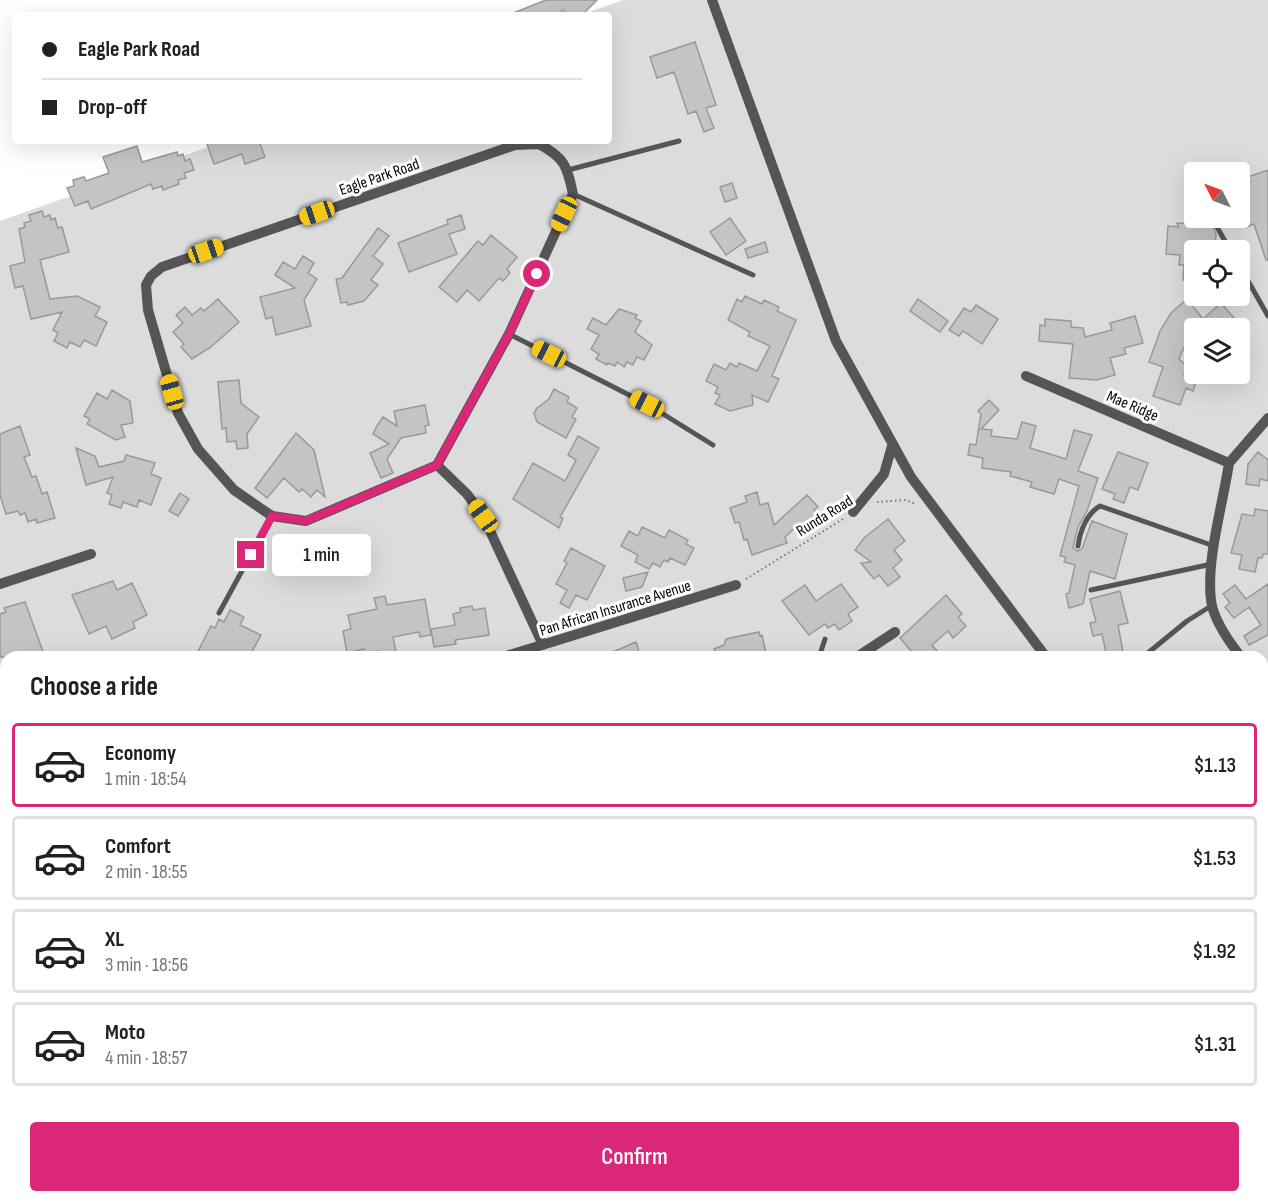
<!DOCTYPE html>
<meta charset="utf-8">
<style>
body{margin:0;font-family:"Sofia Sans Condensed",sans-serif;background:#f2f2f2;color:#202124;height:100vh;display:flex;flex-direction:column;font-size:22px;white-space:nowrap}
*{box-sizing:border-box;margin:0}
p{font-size:20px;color:#757577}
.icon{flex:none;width:33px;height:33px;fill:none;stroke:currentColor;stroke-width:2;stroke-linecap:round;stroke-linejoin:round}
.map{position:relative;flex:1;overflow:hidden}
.drawer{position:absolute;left:0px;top:651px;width:1269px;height:552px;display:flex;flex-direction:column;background:#fff;border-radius:18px 18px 0 0;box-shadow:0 6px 24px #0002}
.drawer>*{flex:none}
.guide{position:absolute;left:12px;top:12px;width:600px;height:132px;border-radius:6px;box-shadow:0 6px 24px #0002;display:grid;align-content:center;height:132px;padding:0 30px;background:#fff}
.needle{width:39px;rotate:312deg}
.tools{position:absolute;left:1184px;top:162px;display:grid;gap:12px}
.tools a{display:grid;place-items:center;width:66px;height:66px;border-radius:6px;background:#fff;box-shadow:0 6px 24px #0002;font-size:30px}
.end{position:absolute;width:27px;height:27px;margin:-14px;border:8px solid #db2777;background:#fff;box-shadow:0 0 0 3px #fff}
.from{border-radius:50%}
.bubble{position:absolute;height:42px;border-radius:6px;background:#fff;box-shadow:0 6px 24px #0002;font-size:20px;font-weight:600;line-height:42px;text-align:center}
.car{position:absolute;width:18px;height:36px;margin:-18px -9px;border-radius:8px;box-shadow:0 0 4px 2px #0007;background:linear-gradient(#f5c518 24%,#345 0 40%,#f5c518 0 76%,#345 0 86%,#f5c518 0)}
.guide b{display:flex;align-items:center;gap:21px;height:57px;font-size:22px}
.guide b+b{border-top:2px solid #e0e0e0}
.guide i{width:15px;height:15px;background:#202124}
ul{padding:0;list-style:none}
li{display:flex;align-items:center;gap:18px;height:84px;margin:0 12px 9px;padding:0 18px;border:3px solid #e0e0e0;border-radius:6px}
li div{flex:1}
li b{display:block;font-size:22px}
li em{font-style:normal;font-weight:600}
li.on{border-color:#db2777}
li>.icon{width:54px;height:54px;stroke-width:1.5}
h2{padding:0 30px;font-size:27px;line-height:72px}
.button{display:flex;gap:12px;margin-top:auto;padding:12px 30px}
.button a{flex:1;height:69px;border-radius:6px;background:#db2777;color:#fff;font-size:24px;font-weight:600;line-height:69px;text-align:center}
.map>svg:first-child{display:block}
</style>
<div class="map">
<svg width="1268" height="1203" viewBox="0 0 1268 1203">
<rect width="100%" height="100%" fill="#fff"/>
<path fill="#dcdcdc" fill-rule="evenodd" d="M623,0H1268V1203H0V221L225,141H609V15H581ZM1194,172H1239V218H1194ZM1194,250H1239V296H1194ZM1194,328H1239V374H1194ZM6,657H1263V1197H6Z"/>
<path fill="#c4c4c4" stroke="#999" stroke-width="1.5" d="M546,0H597L582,15H569L563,10L558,15H508Z
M695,42L716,105L706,108L714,128L704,132L696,111L688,114L674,72L657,78L650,57Z
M206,141H259L265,157L245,164L242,154L214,164Z
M137,146L142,162L177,152L178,156L183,154L185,161L190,159L194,170L184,173L186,178L178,180L179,184L163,190L162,186L153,189L151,184L91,209L88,201L75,206L67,188L74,186L73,180L84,177L86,181L109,173L103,157Z
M1268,170V260H1266L1254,224L1246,227L1242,215L1249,212L1242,179Z
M732,183L737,198L725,202L720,187Z
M42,211L44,217L50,215L51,220L55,218L58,228L62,227L69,252L40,260L50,299L77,296L100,307L95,316L107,322L96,346L84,340L80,347L70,342L67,348L54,341L58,333L53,330L62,312L31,319L23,286L15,288L10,266L25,262L19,229L25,227L24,223L31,221L29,215Z
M461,215L465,229L449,234L457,254L409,272L398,243L448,224L447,220Z
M730,218L746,241L726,255L710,232Z
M1177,223L1213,225L1216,235L1215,244L1200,242L1199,250H1194V281L1183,280L1184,265H1179L1180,255L1166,254L1168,226L1179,227Z
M378,228L389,236L373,256L383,264L371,280L378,285L364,301L348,305L347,302L341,303L336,279L342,278Z
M491,235L517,257L507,269L510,273L503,281L499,278L479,301L467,290L457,302L439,287L478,241L483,245Z
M765,242L768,252L748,258L745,249Z
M303,256L314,263L308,273L317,279L304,300L311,326L276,335L272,317L266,319L260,297L295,288L275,275L283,262L295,269Z
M745,296L762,304L764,300L779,307L777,311L796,320L772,376L779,379L768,402L752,395L753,405L730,411L715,404L720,395L715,393L718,387L706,381L714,364L726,370L730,363L737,367L739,363L757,371L770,346L748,336L750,332L728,320L737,299L742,302Z
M218,299L239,322L211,347L192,359L181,347L184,344L173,332L183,323L176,315L185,307L192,315L201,308L204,311Z
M918,299L948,321L940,332L910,311Z
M1187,299L1203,319L1221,303L1243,328H1194V339L1190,334L1179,359L1187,366L1184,375L1197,379L1193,391L1186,388L1180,405L1153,396L1163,367L1149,362L1160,331L1171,313Z
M976,305L998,319L982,344L963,331L959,336L949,330L964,308L971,312Z
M619,309L637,315L635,318L641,321L635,332L652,345L644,360L637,357L633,365L627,362L624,367L617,362L615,366L608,363L607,365L596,359L599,354L591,349L599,335L587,329L593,318L606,325Z
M1135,316L1143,343L1124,348L1126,354L1110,358L1115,375L1097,380L1069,378L1073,344L1039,341L1040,325L1045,326V319L1071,321V327L1083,328L1085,337L1112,330L1110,323Z
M239,380L241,403L259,417L247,434L248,448L237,449L236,441L227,442L226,428L222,429L218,382Z
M554,389L569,397L567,402L577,408L572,417L576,419L566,438L537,422L534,413L537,408L549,399Z
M112,390L130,401L133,423L121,425L125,437L116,440L87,424L90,419L84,416L97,393L107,399Z
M989,400L999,410L981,429L992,430L991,436L1017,439L1022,422L1036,426L1030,448L1066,459L1074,430L1092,435L1078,471L1098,478L1087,511L1078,527L1073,547L1077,551L1082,549L1092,521L1127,534L1115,579L1090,571L1083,604L1069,608L1066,594L1069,593L1075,565L1064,562L1066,557L1060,556L1079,486L1059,479L1054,494L1030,487L1032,482L1010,476L1011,472L982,468L983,458L968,455L970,444L976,445L981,414L978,411Z
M425,405L429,425L425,426L426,433L401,438L387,459L393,473L381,478L370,453L389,444L373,434L377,426L383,417L397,426L394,411Z
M20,426L30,455L24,457L32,477L36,476L42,494L47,492L55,518L37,523L36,519L28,522L25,513L20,515L18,511L6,514L0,495V434Z
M296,433L314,450L325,497L317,490L311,497L302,489L299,492L284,478L267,498L255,488Z
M578,436L599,448L560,517L563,518L559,528L513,499L533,463L565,481L576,460L568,455Z
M76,448L95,456L99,467L124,461L126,455L155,463L151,474L161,478L151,505L139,500L137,507L123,502L121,508L109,504L112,495L107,493L113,477L86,485Z
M1118,452L1148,463L1138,490L1130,487L1124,503L1113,499L1115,494L1102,489Z
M1258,452L1268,460V481L1260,479L1259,486L1246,484L1248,464Z
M757,492L760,505L768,503L774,525L807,495L818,507L814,510L819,516L801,529L798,525L785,537L787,543L752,555L747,539L744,540L739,522L735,523L730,508L747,502L745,496Z
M180,493L189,499L178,516L169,511Z
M1255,509L1268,511V554H1263L1262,558H1258L1255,572L1239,569L1242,555L1231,553L1242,514L1254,516Z
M888,519L905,541L894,550L902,560L893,568L900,577L888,586L879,575L874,579L861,563L871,562L855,550L864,538Z
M642,527L665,538L669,530L688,540L686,544L694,548L685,565L670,558L668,562L664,560L660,567L653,563L649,569L635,562L638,555L621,546L629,531L638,536Z
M571,548L605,566L587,600L576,595L569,608L560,603L567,590L556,584L567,563L564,561Z
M648,572L642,587L626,591L623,578Z
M113,581L117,590L132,583L147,615L133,622L135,628L112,639L106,626L89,634L72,595Z
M841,584L858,607L848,614L852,621L839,630L835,624L828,628L825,624L809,635L782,601L805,585L816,601Z
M1268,584V635L1249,645L1244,636L1261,625L1249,607L1234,618L1225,607L1230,603L1223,594L1235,585L1246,599Z
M1120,591L1128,623L1118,625L1124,657H1107L1102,634L1093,636L1090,623L1096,622L1090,599Z
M946,595L962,614L958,617L966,626L953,638L948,631L932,645L937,651L930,657H916L900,638Z
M385,596L387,605L425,599L431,635L420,637L419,632L393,637L397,657H379L378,651L364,654V649L347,653L343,631L351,629L348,615L377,609L374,598Z
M25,602L45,657H0V614L6,612L4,608Z
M472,606L473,610L485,608L489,635L455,640L456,644L434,647L431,629L455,625L453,614L461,612L460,608Z
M230,610L244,617L240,625L261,635L249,657H195L211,626L215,628L219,619L224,622Z
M759,632L760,636L762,635L766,653L753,657H717L714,649L724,645L726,639Z
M636,642L641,657H601Z"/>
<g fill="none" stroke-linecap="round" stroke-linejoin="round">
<path stroke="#777" stroke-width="2" stroke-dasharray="1.5 3" stroke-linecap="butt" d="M877,502L905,500L916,504
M746,579L843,519"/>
<path stroke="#555" stroke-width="5" d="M568,170L679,141
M573,194L753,275
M1217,227L1230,250
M1239,265L1268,316
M509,334L647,404L713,445
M1078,546C1080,531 1087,513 1100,506L1214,546
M1091,590L1212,564
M219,613L272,516
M819,657L825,639
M1143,657L1187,621L1211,606
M1263,761L1268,757
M1263,1052L1268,1057
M907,1197L910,1203
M987,1197L992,1203
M353,1203L369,1197
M434,1203L443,1197
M681,1203L686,1197"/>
<path stroke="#555" stroke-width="10" d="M712,0L836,341L911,477L1046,657
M539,144C565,158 567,166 573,194L509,334L437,465L306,521L272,516L234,490L198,449L178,413L148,310L146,285L151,276L162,267L515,145Z
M1026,376L1229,463C1223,504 1206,560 1211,600C1213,619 1230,643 1241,657
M1229,463L1268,418
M437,465L467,494L483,516L543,645
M853,512L884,474L892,446
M0,584L91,554
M503,657L736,585
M857,657L895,632
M1263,682L1268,688
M0,743L6,742
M1263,854L1268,848
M1263,894L1268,888
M1263,905L1268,911
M1263,1095L1268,1091
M425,1197L428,1203
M1116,1203L1125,1197"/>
</g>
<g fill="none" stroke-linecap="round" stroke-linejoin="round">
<path stroke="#db2777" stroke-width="8" d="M251,555L272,516L306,521L437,465L509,334L537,274"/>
</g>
<g text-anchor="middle" stroke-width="6" stroke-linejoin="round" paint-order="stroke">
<g font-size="16" fill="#000" stroke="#fff">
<text transform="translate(379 176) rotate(-19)" y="6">Eagle Park Road</text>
<text transform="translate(1133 405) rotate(23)" y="6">Mae Ridge</text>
<text transform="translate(824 515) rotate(-32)" y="6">Runda Road</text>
<text transform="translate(615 607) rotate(-17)" y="6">Pan African Insurance Avenue</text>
</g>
</g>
</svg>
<div class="tools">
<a><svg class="needle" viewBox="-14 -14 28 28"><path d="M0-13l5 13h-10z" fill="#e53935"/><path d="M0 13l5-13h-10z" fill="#757577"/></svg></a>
<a><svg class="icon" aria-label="locate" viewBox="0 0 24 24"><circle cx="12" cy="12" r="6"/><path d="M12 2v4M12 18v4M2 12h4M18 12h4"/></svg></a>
<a><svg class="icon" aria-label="layers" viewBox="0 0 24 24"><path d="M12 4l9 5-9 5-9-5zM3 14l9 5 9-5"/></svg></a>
</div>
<i class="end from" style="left:537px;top:274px"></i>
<i class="end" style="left:251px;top:555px"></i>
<div class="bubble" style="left:272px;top:534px;width:99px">1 min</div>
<i class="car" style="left:317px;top:213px;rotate:251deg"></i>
<i class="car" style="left:564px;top:214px;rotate:205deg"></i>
<i class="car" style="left:206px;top:251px;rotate:71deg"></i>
<i class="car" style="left:549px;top:354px;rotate:297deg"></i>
<i class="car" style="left:172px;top:392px;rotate:344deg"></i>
<i class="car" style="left:647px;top:404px;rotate:297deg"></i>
<i class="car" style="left:483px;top:516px;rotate:324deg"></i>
<div class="guide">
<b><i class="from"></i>Eagle Park Road</b>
<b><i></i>Drop-off</b>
</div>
<section class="drawer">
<h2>Choose a ride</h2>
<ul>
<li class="on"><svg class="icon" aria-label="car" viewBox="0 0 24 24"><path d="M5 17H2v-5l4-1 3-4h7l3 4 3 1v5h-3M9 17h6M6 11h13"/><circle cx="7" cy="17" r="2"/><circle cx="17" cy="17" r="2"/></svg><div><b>Economy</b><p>1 min · 18:54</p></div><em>$1.13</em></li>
<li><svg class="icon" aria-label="car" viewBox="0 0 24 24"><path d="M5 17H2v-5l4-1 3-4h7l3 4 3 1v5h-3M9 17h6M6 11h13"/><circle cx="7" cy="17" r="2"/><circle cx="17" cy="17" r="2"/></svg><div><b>Comfort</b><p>2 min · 18:55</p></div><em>$1.53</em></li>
<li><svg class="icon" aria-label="car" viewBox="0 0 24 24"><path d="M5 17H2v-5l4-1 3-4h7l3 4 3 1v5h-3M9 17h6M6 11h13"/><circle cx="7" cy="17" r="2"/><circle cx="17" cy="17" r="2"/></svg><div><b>XL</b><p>3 min · 18:56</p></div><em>$1.92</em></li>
<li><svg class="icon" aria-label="car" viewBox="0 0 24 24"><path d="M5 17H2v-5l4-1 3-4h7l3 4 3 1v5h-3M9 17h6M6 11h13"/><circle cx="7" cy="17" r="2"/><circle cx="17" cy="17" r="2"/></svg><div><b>Moto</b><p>4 min · 18:57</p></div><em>$1.31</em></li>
</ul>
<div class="button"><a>Confirm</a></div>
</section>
</div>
